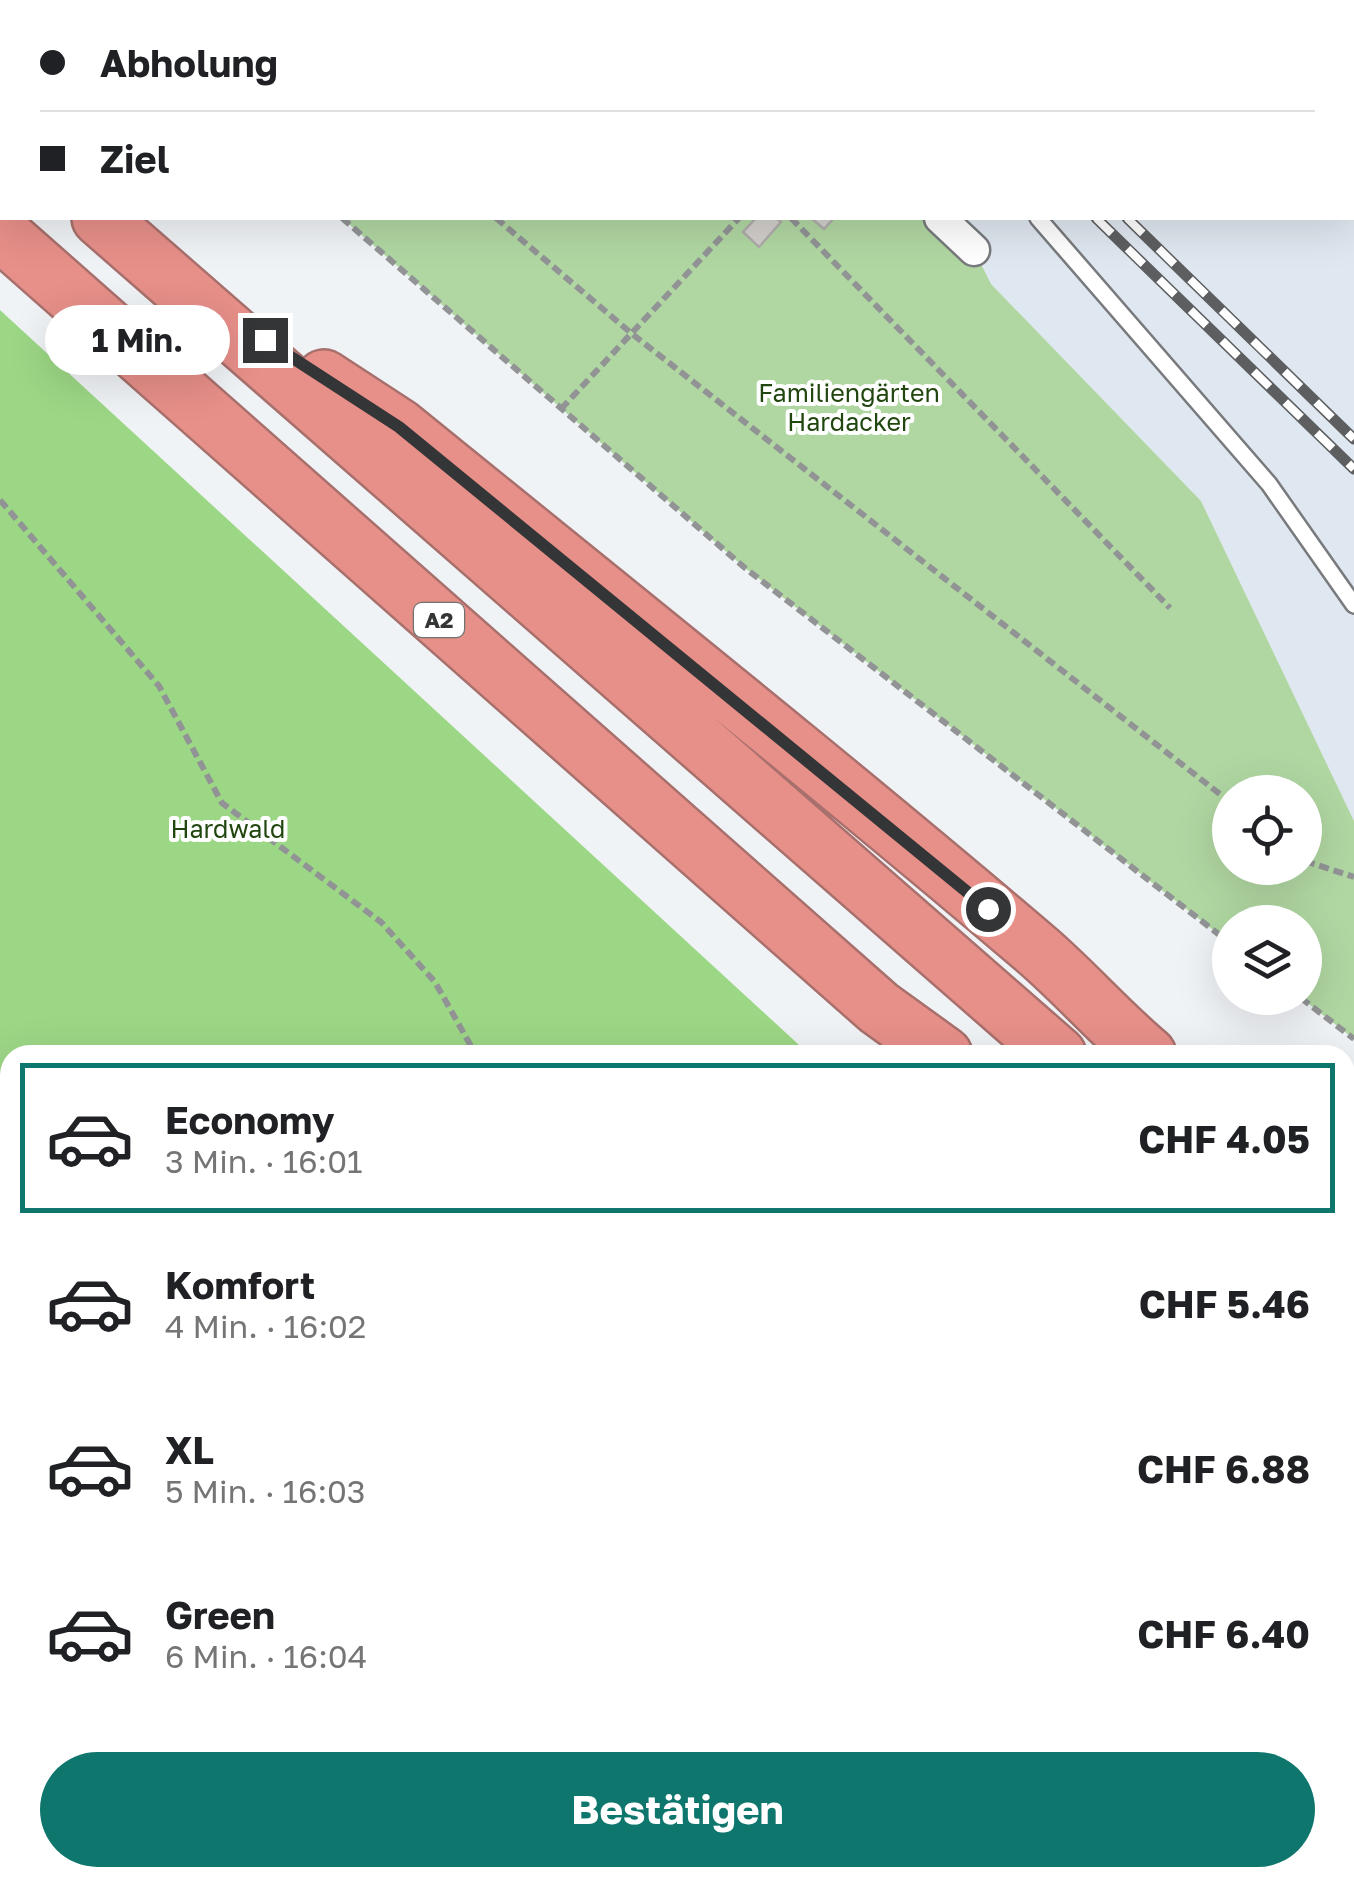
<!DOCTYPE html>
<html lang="de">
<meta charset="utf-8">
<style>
body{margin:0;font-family:"Golos Text",sans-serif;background:#f6f6f6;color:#202124;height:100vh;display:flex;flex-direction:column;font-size:38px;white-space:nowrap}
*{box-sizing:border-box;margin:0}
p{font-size:32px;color:#757577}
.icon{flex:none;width:55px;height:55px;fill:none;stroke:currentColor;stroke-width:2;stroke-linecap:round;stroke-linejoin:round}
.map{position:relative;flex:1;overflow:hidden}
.side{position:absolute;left:0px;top:1045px;width:1355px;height:842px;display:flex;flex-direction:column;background:#fff;border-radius:30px 30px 0 0;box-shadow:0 10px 40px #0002}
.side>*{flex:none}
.guide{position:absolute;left:0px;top:0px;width:1355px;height:220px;box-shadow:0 10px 40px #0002;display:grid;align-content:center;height:220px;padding:0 40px;background:#fff}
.controls{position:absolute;left:1212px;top:775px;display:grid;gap:20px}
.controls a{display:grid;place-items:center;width:110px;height:110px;border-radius:50%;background:#fff;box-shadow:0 10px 40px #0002;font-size:50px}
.end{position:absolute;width:45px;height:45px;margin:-22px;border:12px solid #343536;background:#fff;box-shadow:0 0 0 5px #fff}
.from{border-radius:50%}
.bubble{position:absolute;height:70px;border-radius:35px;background:#fff;box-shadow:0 10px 40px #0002;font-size:32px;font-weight:700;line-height:70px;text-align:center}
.guide b{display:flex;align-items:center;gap:35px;height:95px;font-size:38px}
.guide b+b{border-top:2px solid #e0e0e0}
.guide i{width:25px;height:25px;background:#202124}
ul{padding:18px 0 0;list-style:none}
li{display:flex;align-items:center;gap:30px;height:150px;margin:0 20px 15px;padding:0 20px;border:5px solid transparent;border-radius:0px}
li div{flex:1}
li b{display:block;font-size:38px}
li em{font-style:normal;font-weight:700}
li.selected{border-color:#0f766e}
li>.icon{width:90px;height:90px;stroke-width:1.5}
.button{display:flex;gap:20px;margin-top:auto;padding:20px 40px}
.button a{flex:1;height:115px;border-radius:60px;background:#0f766e;color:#fff;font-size:40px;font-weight:700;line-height:115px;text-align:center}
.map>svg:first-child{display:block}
</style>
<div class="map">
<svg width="1354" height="1887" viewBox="0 0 1354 1887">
<rect width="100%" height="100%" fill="#f0f3f6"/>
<path fill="#dfe7f0" d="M711,0H1354V821L1201,501L990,283L974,250L940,218H1352V2Z"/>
<path fill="#b0d7a2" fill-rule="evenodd" d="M93,0H711L713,2H96Z
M342,218H940L974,250L991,284L1201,501L1354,821V1039L1301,998H1305V922H1230V943L745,568ZM1230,792H1305V868H1230Z
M1345,1563L1354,1572V1887H577L563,1878H1345Z"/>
<path fill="#9cd785" d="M0,310L810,1055H10V1878H563L577,1887H0Z"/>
<path fill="#d2cfcc" stroke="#afadaa" stroke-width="2.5" d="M756,218H776L781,222L759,247L743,232Z
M811,218H834L824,229Z"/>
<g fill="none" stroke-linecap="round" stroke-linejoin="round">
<g stroke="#787a7d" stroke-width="20">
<path id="service" d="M810,0L814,2
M1038,218L1269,484L1354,605"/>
</g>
<g stroke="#787a7d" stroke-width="35">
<path id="minor" d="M711,0L713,2
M940,218L974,250"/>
</g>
<g stroke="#a8706c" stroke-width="60">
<path id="motorway" d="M0,129L2,131
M100,218L1058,1055
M0,232L879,1008L944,1055
M324,378L399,427C613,601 828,772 1038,951C1076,984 1109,1022 1148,1055
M1345,1223L1354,1231
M1345,1302L1354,1310
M1345,1390L1354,1398
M1345,1481L1354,1489"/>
</g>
<path stroke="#919395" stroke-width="6" stroke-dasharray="10 5" stroke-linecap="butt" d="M93,0L96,2
M243,0L246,2
M543,0L546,2
M342,218L745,568L1230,943
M496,218L631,333L1230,802
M791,218L1170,608
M561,409L739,218
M0,500L159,686L222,803L381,922L435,982L476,1055
M1305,861L1354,877
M1301,998L1354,1039
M1345,1588L1354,1597
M0,1603L10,1596
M0,1738L10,1755
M90,1878L97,1887
M1105,1878L1114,1887
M1342,1878L1350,1887
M526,1887L527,1878
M683,1887L694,1878L709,1887"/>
<use href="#service" stroke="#fff" stroke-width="15"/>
<use href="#minor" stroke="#fff" stroke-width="30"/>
<use href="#motorway" stroke="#e78f89" stroke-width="55"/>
<g stroke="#5d5e60" stroke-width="11">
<path id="rail" d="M866,0L869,2
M1096,218L1354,469
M1127,218L1354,439"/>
</g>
<use href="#rail" stroke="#fff" stroke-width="8" stroke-dasharray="22" stroke-linecap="butt"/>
</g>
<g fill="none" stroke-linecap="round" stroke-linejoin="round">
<path stroke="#343536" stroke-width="12" d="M265,340L399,427L988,909"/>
</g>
<g text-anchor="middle" stroke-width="8" stroke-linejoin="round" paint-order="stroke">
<rect fill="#fff" stroke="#717272" stroke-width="2.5" x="414" y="603" width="50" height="34" rx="8"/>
<g font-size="22" font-weight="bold" fill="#343536">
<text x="439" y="628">A2</text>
</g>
<g font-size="25" fill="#21470f" stroke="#fff">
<text x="849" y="402">Familiengärten<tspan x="849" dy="29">Hardacker</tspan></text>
<text x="228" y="838">Hardwald</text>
</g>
</g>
</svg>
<div class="controls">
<a><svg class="icon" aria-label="locate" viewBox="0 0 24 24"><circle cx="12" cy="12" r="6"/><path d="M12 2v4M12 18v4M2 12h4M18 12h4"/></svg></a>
<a><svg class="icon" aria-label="layers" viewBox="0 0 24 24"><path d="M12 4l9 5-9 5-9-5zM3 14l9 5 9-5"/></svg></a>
</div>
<i class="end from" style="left:988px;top:909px"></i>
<i class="end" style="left:265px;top:340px"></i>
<div class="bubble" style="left:45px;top:305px;width:185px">1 Min.</div>
<div class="guide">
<b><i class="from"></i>Abholung</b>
<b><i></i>Ziel</b>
</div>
<section class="side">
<ul>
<li class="selected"><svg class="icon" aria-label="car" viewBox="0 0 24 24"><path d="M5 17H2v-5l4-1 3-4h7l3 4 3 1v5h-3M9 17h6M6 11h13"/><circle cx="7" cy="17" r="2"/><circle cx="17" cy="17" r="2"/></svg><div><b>Economy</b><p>3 Min. · 16:01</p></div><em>CHF 4.05</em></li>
<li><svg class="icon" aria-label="car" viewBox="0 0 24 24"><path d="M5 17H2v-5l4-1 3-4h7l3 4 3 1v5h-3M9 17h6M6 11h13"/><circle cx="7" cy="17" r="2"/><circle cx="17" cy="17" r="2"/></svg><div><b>Komfort</b><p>4 Min. · 16:02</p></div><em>CHF 5.46</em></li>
<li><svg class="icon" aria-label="car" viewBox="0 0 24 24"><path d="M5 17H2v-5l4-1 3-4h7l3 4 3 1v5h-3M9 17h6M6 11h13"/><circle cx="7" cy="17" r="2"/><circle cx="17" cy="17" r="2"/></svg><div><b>XL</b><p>5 Min. · 16:03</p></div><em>CHF 6.88</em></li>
<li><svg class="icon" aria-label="car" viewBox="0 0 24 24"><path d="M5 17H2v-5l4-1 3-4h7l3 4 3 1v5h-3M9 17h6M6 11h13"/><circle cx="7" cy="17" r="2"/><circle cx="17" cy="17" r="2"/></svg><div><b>Green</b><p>6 Min. · 16:04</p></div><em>CHF 6.40</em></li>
</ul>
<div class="button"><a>Bestätigen</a></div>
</section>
</div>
